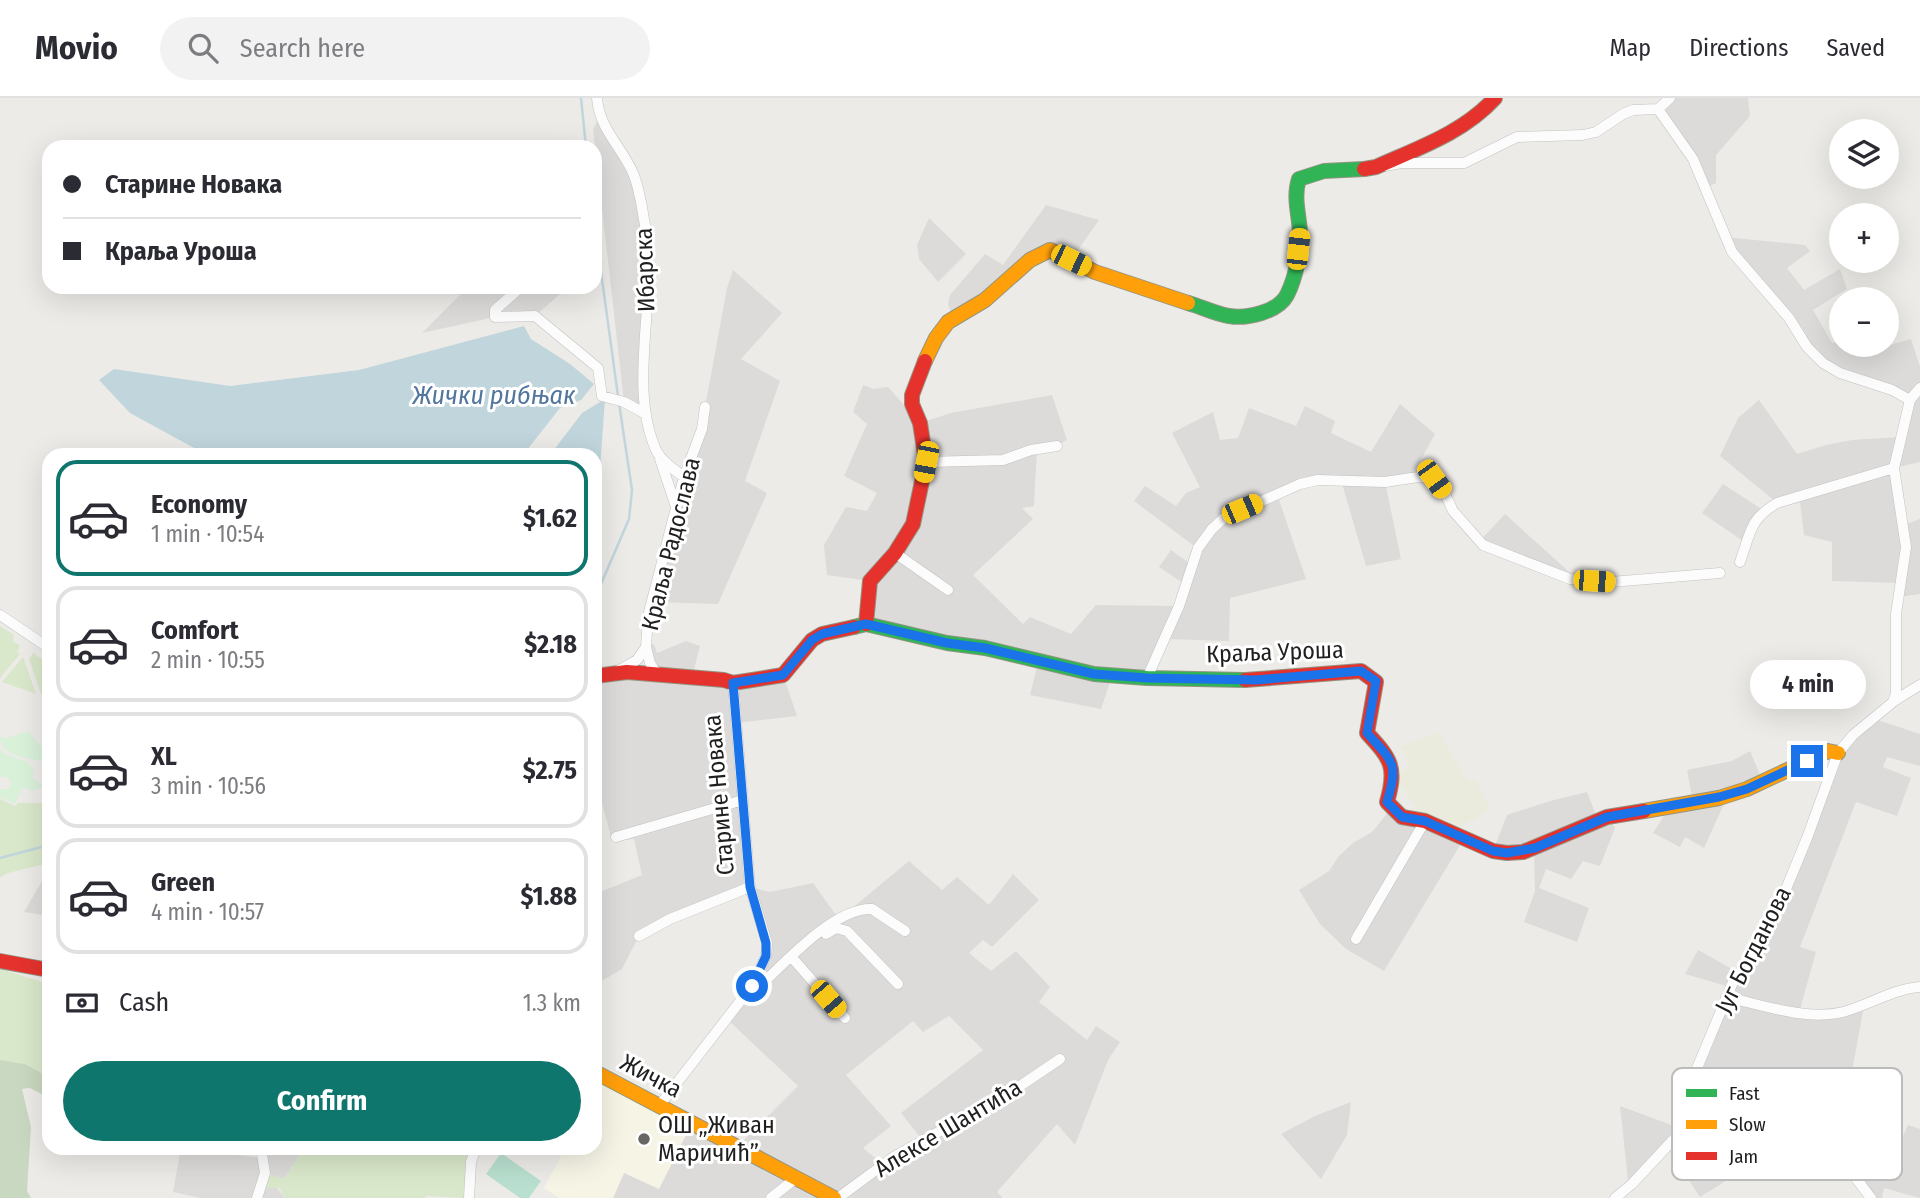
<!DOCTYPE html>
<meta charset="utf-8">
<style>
body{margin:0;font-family:"Fira Sans Condensed",sans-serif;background:#f2f2f3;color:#2b2b33;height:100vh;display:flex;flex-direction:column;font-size:26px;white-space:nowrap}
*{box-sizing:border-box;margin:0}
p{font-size:23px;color:#7c7c81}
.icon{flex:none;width:38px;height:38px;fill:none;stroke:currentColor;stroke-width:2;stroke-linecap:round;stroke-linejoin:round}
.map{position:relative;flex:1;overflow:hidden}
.sheet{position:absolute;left:42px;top:350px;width:560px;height:707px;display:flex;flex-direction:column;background:#fff;border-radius:21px;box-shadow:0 7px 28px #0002}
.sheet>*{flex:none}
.hud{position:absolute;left:42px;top:42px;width:560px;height:154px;border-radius:21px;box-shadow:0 7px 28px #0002;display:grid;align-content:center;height:154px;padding:0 21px;background:#fff}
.tools{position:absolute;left:1829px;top:21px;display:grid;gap:14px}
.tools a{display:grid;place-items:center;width:70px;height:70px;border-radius:50%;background:#fff;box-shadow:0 7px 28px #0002;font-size:35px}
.end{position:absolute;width:32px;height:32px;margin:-16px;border:9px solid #1a73e8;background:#fff;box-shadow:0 0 0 4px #fff}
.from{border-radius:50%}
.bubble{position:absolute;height:49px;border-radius:24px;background:#fff;box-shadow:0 7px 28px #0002;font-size:23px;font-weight:700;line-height:49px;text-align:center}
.car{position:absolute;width:21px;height:42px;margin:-21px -10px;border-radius:9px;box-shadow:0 0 5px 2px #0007;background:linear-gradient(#f5c518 24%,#345 0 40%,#f5c518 0 76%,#345 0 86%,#f5c518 0)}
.hud b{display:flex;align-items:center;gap:24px;height:66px;font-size:26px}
.hud b+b{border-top:2px solid #e1e1e2}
.hud i{width:18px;height:18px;background:#2b2b33}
ul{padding:12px 0 0;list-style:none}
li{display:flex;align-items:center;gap:21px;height:116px;margin:0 14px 10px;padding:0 7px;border:4px solid #e1e1e2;border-radius:21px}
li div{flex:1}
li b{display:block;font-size:26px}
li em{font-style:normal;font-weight:700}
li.selected{border-color:#0f766e}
li>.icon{width:63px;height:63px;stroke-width:1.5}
.pay{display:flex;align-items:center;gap:18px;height:77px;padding:0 21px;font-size:26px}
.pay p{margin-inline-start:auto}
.action{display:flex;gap:14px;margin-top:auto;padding:14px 21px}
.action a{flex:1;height:80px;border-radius:42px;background:#0f766e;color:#fff;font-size:28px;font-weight:700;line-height:80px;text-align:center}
header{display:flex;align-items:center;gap:42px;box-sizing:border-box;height:98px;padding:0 35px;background:#fff;border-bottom:2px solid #e1e1e2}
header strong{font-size:33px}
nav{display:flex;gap:38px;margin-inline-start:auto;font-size:24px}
.search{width:490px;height:63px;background:#f2f2f3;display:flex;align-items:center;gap:18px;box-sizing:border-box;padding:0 24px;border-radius:38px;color:#7c7c81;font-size:26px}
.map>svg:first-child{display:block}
</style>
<header>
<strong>Movio</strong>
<div class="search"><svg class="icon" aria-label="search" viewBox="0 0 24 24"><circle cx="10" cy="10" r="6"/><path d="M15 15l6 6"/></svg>Search here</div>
<nav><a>Map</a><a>Directions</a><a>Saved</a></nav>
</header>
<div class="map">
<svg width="1920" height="1100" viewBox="0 0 1920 1100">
<rect width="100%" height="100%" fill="#edebe8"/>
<path fill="#dcdbd9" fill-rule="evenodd" d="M1670,0H1748L1750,18L1716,57V85L1705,90L1658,11Z
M599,20L633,75L646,130V316L624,304L593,31Z
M1046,107L1099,122L1071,162L1050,152L953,220L948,206L950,197L985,156L1003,167Z
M929,120L966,156L938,184L919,161L917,147Z
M1725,139L1805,147L1810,153L1787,170L1804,192L1840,171L1847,191L1813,212L1832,245L1841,242V247H1867L1870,253L1911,241L1920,269V364L1894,370L1904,427L1920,421V496L1899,499L1901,485L1832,483V444L1804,437L1800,404L1778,410L1765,416L1746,445L1702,415L1723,386L1763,412L1776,404L1720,358L1738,320L1759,302L1797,356L1826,347L1852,342L1901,339L1910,302L1823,265Z
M733,172L782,215L741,261L780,283L745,383L767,395L718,506L652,504L705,309L727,190Z
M468,189H568L535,218L495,219L422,235Z
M863,287L874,291L888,289L920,325L951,315L1052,297L1067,342L1058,347L1037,351L1034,408L1022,410L1033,421L973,477L1023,526L1030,519L1071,536L1096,507L1179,508L1186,487L1159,469L1171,452L1192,467L1197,450L1134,403L1145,388L1176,408L1186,395L1200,389L1172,335L1213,314L1220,342L1238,340L1249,310L1296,328L1305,308L1335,323L1331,335L1371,354L1400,306L1435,336L1410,381L1385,384L1401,461L1366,468L1341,382H1318L1277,396L1306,481L1230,500L1229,543L1164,541L1147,580L1112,578L1101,611L1030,597L1038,565L866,526L870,483L827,477L824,447L846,409L867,413L877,395L844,378L867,326L853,314Z
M1505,416L1577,481L1479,444Z
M686,543L700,548L692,579L783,577L797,618L736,625L743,702L745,788L639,838L622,871L595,887V796L642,777L634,741L612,743L595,678V578H661L646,549L654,546L657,555Z
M1875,621L1920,636V668L1887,659L1883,669L1911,680L1897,718L1856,704L1800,849L1816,854L1799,915L1864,908L1849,989L1861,992L1859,999L1872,1004L1866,1025L1903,1038L1908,1027L1920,1031V1100L1884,1090L1882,1100H1871L1825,1050L1737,1034L1756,1064L1700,1099L1667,1049L1632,1086L1628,1082L1620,1008L1677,1029L1687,1021L1695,975L1730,889L1685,876L1698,852L1739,875L1767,837L1838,655Z
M1750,653L1763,684L1728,697L1704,750L1685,739L1680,749L1653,735L1671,707L1693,704L1687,672L1732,663Z
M1587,694L1598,722L1607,719L1615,730L1600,768L1583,763L1571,781L1546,771L1539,790L1589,810L1577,844L1524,824L1535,793L1534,754L1493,753L1507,717L1550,703Z
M1387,704L1402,719L1465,739L1384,873L1346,851L1320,826L1299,792L1329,773L1339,758L1353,745L1372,734L1386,717Z
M909,763L942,792L957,779L989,807L1013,776L1039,802L992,849L983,842L969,855L991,873L1016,853L1050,889L1039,904L1087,942L1096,928L1120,944L1108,962L1075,1047L1057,1026L997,1094L1003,1100H613L624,1075L692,1025L737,1049L798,988L727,921L752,888L767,845L750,789L770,794L813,785L839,821ZM949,918L983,952L901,1015L922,1042L883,1066L863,1050L891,1028L846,977L913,923L923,934Z
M49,771V818L24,814Z
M1351,1004L1347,1037L1321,1081L1281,1036L1315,1018Z
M181,1050L262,1060L261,1050H304L284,1081L265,1075L285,1100H201L173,1094Z"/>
<path fill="#f5f4e5" d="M595,974L692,1025L659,1091L624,1075L613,1100H559L544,1090L565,1050H595Z"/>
<path fill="#ebebdd" d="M1439,634L1467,682L1476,683L1491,711L1452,734L1425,723L1395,680L1410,666L1400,649Z"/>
<path fill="#d9e7ca" d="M0,528L14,537L13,543L20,548L17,554L20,556L0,580Z
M33,555L49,566V599L41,596L29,561Z
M23,559L36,596L2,584Z
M0,701L15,708L18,705H49V765L8,775L0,779Z
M0,871L49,886V979L25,966L0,962Z
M304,1050H476L469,1100L427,1098L424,1100H285L279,1090H261L265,1075L284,1081Z"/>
<path fill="#c9d8c0" d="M0,962L25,966L49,979V1000L30,990L22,991L31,1029L27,1093L31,1100H0Z"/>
<path fill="#d9f0d9" d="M28,633L43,650L49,664C32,661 0,660 0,639L7,640Z
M0,650L4,656L28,664L35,675L32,679L43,688L49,681L48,688L31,693L23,689L15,706L0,699V691H9L11,684L7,679H0Z"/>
<path fill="#b8dfcf" d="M501,1055L541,1083L529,1100H520L486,1076Z"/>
<path fill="#c0d5dc" d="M524,228L531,241L570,266L594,286L581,302L560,310L523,357H207L130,315L99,282L114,271L230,288L359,272Z
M605,301L599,385L595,404V357H550L582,315Z"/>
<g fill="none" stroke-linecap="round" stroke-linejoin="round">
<path stroke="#c0d5dc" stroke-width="2.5" d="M581,0L586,49
M595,130L618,298
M595,500L629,421L632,392L619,305
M0,760L49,747"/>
<g stroke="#c3c2c0" stroke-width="11">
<path id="street" d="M597,0C600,33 621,47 633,75C640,91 642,111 645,127C659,197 626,290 657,354C663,365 675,372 684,379
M1670,0L1658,11L1693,61L1732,154L1789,220L1807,249L1823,265L1840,275L1892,292L1910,302
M1385,68L1401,65H1464L1517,39L1583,37L1596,34L1623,16L1633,12L1658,11
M521,189L495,212V219L535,218L598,270L602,298L624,304L646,316
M660,361L676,409
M926,364L1003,362L1031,352L1057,348
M895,455L948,492
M1740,464C1750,437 1749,421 1777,405L1894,370
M0,517L49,550
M619,572L637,562L646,549
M660,576L654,572L650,565L646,549L648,518L684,379L702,331L705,309
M1147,580L1179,508L1198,450L1212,431L1224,420L1300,386L1318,382L1385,384L1418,379L1434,381L1446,398L1453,413L1483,447L1570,481L1611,484L1720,475
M1894,603L1920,587
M616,739L743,702
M826,836L836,830L847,833L898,886
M639,838L670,821L750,789
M1356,841L1425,723
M795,863L845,920
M750,897C779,872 832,809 872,811L905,833
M1726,899C1763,907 1806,923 1843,914C1869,907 1893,891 1920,889
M659,1008L752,888L766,858L767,845L750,789L733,585
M1686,1028C1720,1031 1800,1034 1827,1052C1845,1064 1858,1083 1871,1100
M257,1100L265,1075L261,1050
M469,1100L471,1064L476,1050
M771,1100L796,1080
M838,1100L895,1058L1014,992L1060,961
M1615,1100L1632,1086L1686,1028L1695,975L1733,884L1767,837L1807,740L1838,655L1853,637L1893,604L1896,595V516L1906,449L1894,370L1910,302L1920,290"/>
</g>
<g stroke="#939582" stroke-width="16">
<path id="fast" d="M1188,205C1202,209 1216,216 1229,218C1247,221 1278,214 1287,197C1296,179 1301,153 1300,134C1299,116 1293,99 1299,81L1324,73L1364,71
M854,529L866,526L947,545L985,550L1094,576L1147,580L1245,582"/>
</g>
<g stroke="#939582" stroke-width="16">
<path id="slow" d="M925,263L936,240L948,224L985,202L1030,162L1050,152L1095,174L1188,205
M1644,713L1719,700L1747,691L1828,653L1838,655
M595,974L834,1100"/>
</g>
<g stroke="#939582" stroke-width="16">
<path id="jam" d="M1364,71L1376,69C1418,50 1463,35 1495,0
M866,526L870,483L895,455L913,426L926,364L920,325L912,306V297L925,263
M595,578L627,574L724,582L733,585L783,577L812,542L822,536L854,529
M1245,582L1361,573L1376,584L1367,635C1391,661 1397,669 1387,704L1402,719L1425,723L1493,753L1507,755L1523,754L1607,719L1644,713
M0,863L49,872"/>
</g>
<use href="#street" stroke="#fcfcfc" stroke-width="10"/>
<use href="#fast" stroke="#30b455" stroke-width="14"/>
<use href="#slow" stroke="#ff9f0a" stroke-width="14"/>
<use href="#jam" stroke="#e5322d" stroke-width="14"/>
</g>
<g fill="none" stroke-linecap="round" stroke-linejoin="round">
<path stroke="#1a73e8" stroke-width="9" d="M752,888L766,858V845L750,789L733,585L783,577L812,542L822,536L866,526L947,545L985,550L1094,576L1147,580L1256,582L1361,573L1376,583L1367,635C1393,664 1399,665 1387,704L1402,719L1425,723L1493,753L1507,755L1535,750L1607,719L1719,699L1747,691L1807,663"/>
</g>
<circle fill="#676665" stroke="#fff" stroke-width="2.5" cx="644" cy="1041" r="7"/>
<g text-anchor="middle" stroke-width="6" stroke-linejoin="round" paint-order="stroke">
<g font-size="24" fill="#1f1f1f" stroke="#fff">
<text transform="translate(645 172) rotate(-92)" y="8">Ибарска</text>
<text transform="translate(671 446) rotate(-76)" y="8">Краља Радослава</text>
<text transform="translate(1275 554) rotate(-2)" y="8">Краља Уроша</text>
<text transform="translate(719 697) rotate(-95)" y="8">Старине Новака</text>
<text transform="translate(1753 852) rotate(-63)" y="8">Југ Богданова</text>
<text transform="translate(651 978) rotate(28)" y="8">Жичка</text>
<text transform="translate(948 1030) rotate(-31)" y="8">Алексе Шантића</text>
</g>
<g font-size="24" fill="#1f1f1f" stroke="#fff" text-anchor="start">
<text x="658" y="1035">ОШ „Живан<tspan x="658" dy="28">Маричић”</tspan></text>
</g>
<g font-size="26" font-style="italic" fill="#52769e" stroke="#fff">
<text x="494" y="306">Жички рибњак</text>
</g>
</g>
<rect x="1672" y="970" width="230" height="112" rx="10" fill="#fff" stroke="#bcbcbc" stroke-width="2"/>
<rect x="1686" y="991" width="31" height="8" fill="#30b455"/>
<rect x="1686" y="1022" width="31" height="9" fill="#ff9f0a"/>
<rect x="1686" y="1054" width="31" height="8" fill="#e5322d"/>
<g font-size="19" fill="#1f1f1f">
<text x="1729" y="1002">Fast</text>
<text x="1729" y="1033">Slow</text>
<text x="1729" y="1065">Jam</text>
</g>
</svg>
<div class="tools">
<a><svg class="icon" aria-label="layers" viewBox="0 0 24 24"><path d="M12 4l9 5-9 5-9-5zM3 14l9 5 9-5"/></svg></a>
<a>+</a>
<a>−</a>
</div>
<i class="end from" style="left:752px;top:888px"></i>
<i class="end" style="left:1807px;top:663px"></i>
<div class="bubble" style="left:1750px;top:562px;width:116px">4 min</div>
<i class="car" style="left:1298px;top:151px;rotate:6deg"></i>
<i class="car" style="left:1071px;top:162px;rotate:116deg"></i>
<i class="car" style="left:926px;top:364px;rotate:191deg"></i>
<i class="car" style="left:1434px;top:381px;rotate:144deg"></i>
<i class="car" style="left:1242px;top:411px;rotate:67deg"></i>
<i class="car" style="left:1594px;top:483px;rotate:94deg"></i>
<i class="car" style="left:828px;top:901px;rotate:139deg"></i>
<div class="hud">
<b><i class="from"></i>Старине Новака</b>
<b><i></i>Краља Уроша</b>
</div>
<section class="sheet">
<ul>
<li class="selected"><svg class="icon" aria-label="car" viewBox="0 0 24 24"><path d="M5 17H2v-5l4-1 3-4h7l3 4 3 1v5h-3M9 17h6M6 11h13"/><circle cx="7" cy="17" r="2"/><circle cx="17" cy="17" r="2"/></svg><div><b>Economy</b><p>1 min · 10:54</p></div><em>$1.62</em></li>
<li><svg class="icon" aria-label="car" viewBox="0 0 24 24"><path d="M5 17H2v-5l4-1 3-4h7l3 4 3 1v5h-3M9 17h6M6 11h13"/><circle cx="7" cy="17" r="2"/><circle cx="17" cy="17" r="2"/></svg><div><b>Comfort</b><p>2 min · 10:55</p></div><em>$2.18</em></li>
<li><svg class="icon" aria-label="car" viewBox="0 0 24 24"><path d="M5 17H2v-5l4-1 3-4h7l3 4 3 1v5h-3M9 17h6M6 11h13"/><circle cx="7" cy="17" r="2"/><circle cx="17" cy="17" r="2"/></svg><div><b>XL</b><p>3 min · 10:56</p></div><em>$2.75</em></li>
<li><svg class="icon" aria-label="car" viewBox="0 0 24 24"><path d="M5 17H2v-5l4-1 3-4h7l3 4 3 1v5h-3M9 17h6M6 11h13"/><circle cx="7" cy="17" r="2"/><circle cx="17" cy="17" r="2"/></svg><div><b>Green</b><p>4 min · 10:57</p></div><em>$1.88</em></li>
</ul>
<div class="pay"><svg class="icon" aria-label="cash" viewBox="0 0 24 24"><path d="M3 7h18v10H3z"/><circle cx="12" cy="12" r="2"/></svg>Cash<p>1.3 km</p></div>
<div class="action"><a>Confirm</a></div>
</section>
</div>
